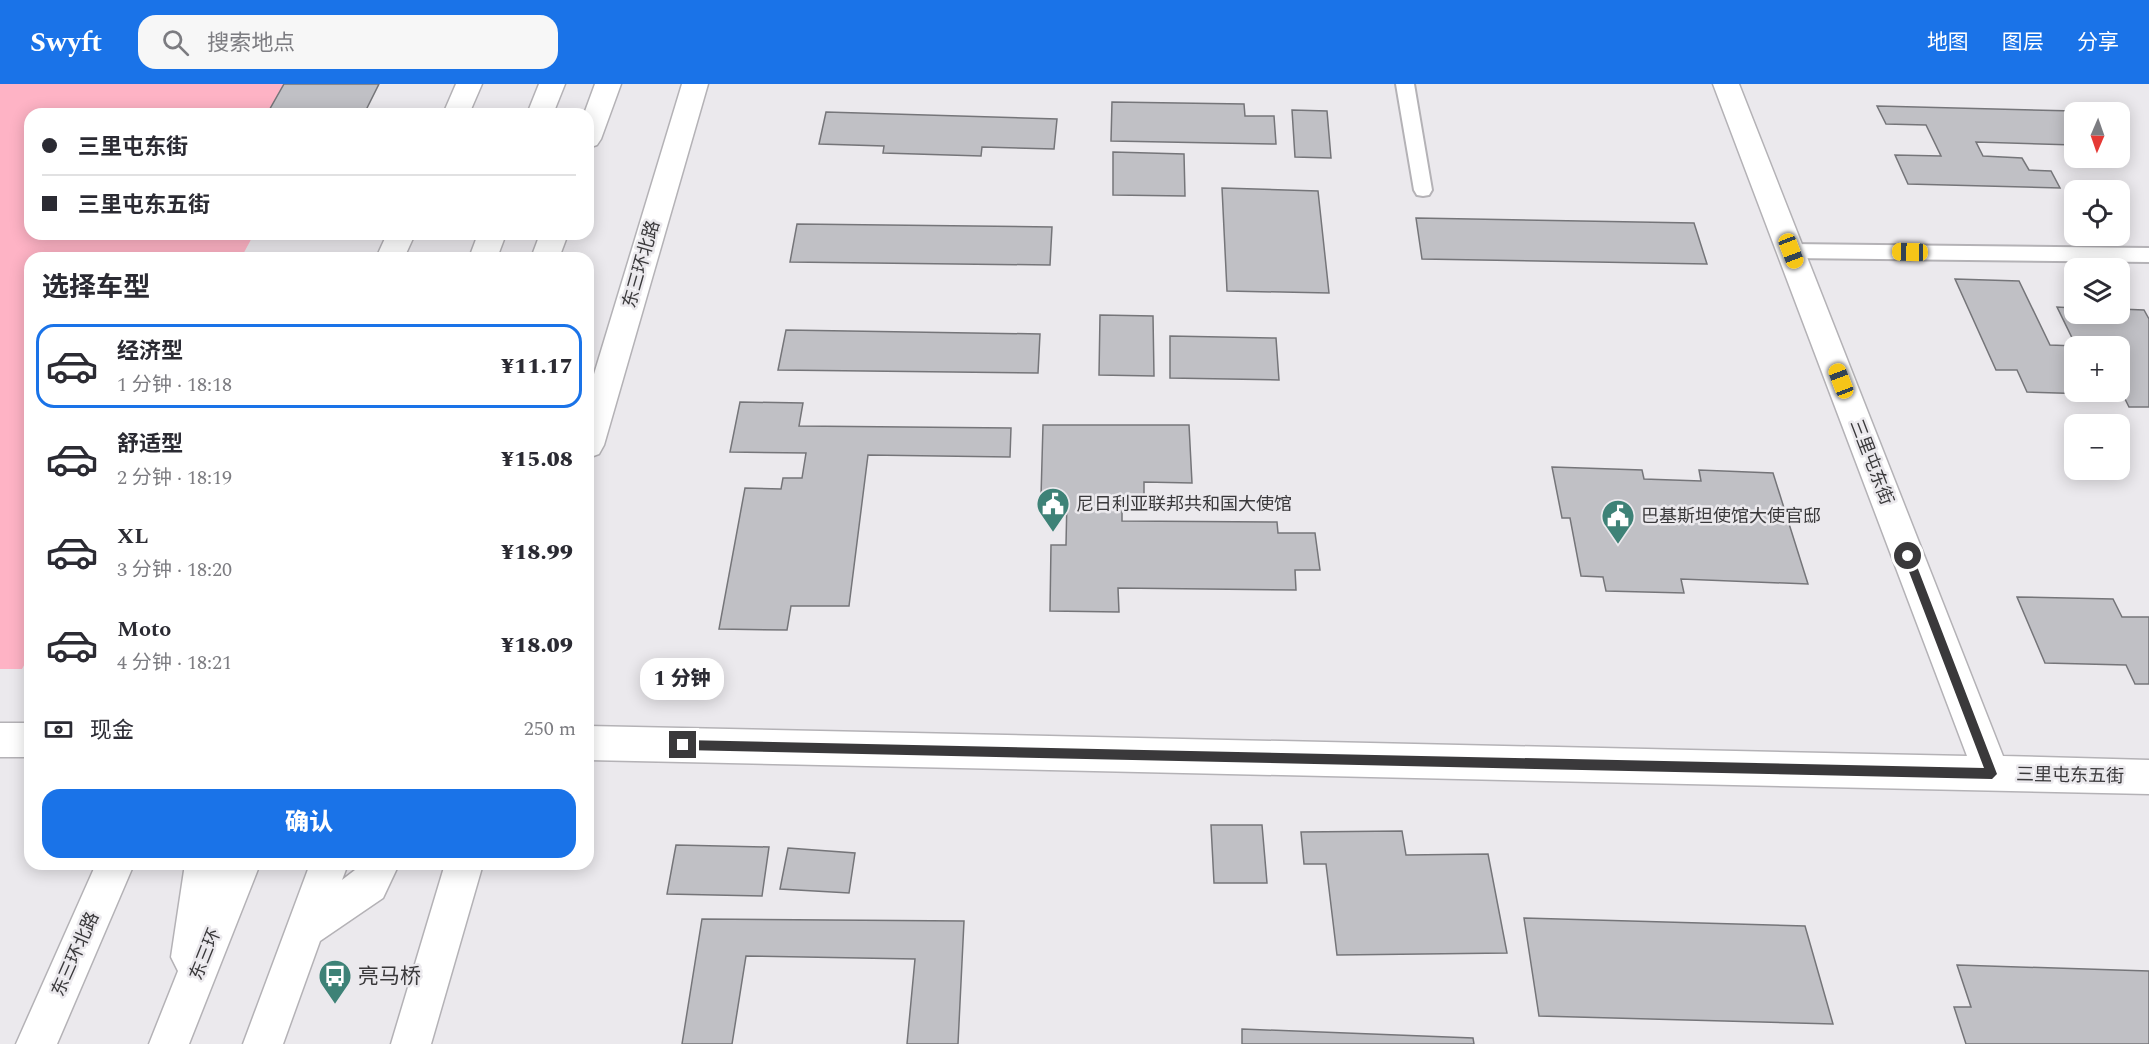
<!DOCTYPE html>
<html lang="zh">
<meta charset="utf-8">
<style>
body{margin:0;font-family:Spectral,"Noto Sans SC",serif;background:#f7f7f7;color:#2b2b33;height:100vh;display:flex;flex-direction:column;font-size:22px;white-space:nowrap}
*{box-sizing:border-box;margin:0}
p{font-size:20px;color:#7c7c81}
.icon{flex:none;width:33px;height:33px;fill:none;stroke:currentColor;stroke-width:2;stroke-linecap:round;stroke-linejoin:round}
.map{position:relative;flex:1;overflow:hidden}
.drawer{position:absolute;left:24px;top:168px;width:570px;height:618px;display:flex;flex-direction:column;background:#fff;border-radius:18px;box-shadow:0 3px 15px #0003}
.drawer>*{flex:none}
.guide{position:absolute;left:24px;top:24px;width:570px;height:132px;border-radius:18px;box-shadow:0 3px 15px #0003;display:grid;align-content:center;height:132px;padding:0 18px;background:#fff}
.needle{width:39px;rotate:182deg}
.buttons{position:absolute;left:2064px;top:18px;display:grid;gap:12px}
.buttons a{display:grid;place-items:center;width:66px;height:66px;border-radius:12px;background:#fff;box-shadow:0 3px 15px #0003;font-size:30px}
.end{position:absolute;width:27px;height:27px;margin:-14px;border:8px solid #3a393b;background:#fff;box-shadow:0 0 0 3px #fff}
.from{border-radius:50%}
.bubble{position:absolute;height:42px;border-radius:18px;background:#fff;box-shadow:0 3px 15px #0003;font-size:20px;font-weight:800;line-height:42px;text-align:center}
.car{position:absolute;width:18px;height:36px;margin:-18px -9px;border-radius:8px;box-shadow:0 0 4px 2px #0007;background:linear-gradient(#f5c518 24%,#345 0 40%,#f5c518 0 76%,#345 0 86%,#f5c518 0)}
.guide b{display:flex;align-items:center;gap:21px;height:57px;font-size:22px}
.guide b+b{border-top:2px solid #e1e1e2}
.guide i{width:15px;height:15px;background:#2b2b33}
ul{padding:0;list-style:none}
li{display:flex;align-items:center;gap:18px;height:84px;margin:0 12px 9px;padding:0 6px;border:3px solid transparent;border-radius:18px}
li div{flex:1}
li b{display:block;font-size:22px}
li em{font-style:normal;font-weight:800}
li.on{border-color:#1a73e8}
li>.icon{width:54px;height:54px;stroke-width:1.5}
h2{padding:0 18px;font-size:27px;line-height:72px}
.pay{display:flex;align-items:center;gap:15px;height:66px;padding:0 18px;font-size:22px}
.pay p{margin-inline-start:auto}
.cta{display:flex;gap:12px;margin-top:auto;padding:12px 18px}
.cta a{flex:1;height:69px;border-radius:18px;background:#1a73e8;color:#fff;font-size:24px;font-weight:800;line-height:69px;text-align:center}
header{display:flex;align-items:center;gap:36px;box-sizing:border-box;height:84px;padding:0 30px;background:#1a73e8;color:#fff}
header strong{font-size:28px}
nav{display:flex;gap:33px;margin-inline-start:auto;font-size:21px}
.search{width:420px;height:54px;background:#f7f7f7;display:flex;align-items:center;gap:15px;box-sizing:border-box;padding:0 21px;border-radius:18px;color:#7c7c81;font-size:22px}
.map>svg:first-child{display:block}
</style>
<header>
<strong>Swyft</strong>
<div class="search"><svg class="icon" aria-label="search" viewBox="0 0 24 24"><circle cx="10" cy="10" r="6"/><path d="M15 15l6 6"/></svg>搜索地点</div>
<nav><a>地图</a><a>图层</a><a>分享</a></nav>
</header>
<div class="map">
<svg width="2149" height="960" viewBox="0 0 2149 960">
<rect width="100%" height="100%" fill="#ebe9ed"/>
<path fill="#feb3c5" d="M0,0H334L318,30H30V150H254L241,174H30V570L22,585H0Z"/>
<path fill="#c0c0c5" stroke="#757579" stroke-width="1.5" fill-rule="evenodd" d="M284,0H379L364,30H267Z
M1112,18L1244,20L1245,32H1274L1276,60L1111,57Z
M1877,22L2074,27V61L1976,58L1983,72L2022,74L2029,86L2051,87L2060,104L1908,100L1895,71L1941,72L1926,41L1886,40Z
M1292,26L1327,27L1331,74L1295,73Z
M826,28L1057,35L1054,65L982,63L981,72L883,69L884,62L819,60Z
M1113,68L1184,70L1185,112L1113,111Z
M1222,104L1318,107L1329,209L1227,207Z
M1416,134L1694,139L1707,180L1422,175Z
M797,140L1052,143L1050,181L790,178Z
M1955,195L2019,197L2050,261L2076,262L2057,223L2074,224V230H2120V225L2144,226L2149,235V323H2129L2123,311L2027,308L2017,286H1996ZM2074,262H2120V308H2074Z
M1100,231L1153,232L1154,292L1099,291Z
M786,246L1040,250L1038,289L778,286Z
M1170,252L1276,254L1279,296L1170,294Z
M740,318L803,319L799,342L1011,344L1010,373L868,371L849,522H791L787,546L719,545L745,404L781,405L783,394H802L806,369L730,368Z
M1043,341H1189L1192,399L1144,398V414H1122V437L1277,438L1278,449H1315L1320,486H1295L1296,506L1118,504L1119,528L1050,527L1051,461H1066L1067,413H1041Z
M1552,383L1642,386L1644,395L1701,397L1699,386L1773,389L1808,500L1681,495L1684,509L1606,507L1603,493L1581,492L1570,434H1562Z
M2017,513L2113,515L2122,533H2149V600H2135L2126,581L2045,579Z
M1211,741H1262L1267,799H1214Z
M1402,747L1406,771L1488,770L1507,869L1337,871L1326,780H1304L1301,748Z
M676,761L769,763L762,812L667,810Z
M788,764L855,769L849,809L780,805Z
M1524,834L1805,842L1833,940L1539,932Z
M702,835L964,837L958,960H907L915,875L746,872L732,960H682Z
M1957,881L2149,887V960H1966L1954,923H1971Z
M1242,945L1473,954L1474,960H1242Z"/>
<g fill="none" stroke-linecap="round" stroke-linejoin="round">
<g stroke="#b4b2b6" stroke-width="4">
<path id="lane" d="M1396,0H1414L1432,106L1429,111L1423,112L1417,111L1414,106Z
M1790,160L2149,164V178L1790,174L1783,172L1780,167L1783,162Z"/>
</g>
<g stroke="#b4b2b6" stroke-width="3">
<path id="street" d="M1713,0H1739L2003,672L2149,676V710L588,676V642L1967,672Z"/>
</g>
<g stroke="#b4b2b6" stroke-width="3">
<path id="secondary" d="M456,0H482L469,30H443Z
M682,0H708L604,361L599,370L588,374V310Z
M387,150H415L404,174H376Z
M0,639H30V673H0Z
M96,780H134L57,960H16Z
M445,780H483L431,960H391Z"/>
</g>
<g stroke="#b4b2b6" stroke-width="3">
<path id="highway" d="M539,0H565L553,30H527Z
M595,0H621L601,55L597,61L588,64V30H584Z
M478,150H506L497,174H469Z
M540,150H568L559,174H531Z
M185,780H260L189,960H149L178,887L171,873Z
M310,780H348L342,796L355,786L359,780H399L383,814L320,857L283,960H243Z"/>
</g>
<use href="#lane" fill="#fff" fill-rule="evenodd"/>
<use href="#street" fill="#fff" fill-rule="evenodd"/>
<use href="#secondary" fill="#fff" fill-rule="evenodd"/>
<use href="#highway" fill="#fff" fill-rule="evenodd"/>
</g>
<path fill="#3a393b" d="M1908,467L1913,472L1997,690L1992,695L683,666L678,661L683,656L1984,684L1903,472Z"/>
<defs>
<g id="civic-pin" transform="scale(1.725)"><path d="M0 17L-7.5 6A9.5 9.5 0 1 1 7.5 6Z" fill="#3e8277" stroke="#ebe9ed"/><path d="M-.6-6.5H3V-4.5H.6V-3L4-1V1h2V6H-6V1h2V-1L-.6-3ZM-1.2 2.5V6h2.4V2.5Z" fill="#fff"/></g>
<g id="bus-pin" transform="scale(1.725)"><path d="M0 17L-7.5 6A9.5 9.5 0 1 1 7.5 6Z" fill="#3e8277" stroke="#ebe9ed"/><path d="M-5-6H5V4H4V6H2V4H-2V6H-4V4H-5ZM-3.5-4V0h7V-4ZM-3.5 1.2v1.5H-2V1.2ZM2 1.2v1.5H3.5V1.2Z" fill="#fff"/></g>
</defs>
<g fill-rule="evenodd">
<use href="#civic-pin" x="1053" y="420"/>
<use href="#civic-pin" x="1618" y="432"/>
<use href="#bus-pin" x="335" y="892"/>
</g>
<g text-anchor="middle" stroke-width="5" stroke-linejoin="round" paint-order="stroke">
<g font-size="18" fill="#3a393b" stroke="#ebe9ed">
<text transform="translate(641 180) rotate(-74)" y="6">东三环北路</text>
<text transform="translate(1872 378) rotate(69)" y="6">三里屯东街</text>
<text transform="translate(2070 691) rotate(1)" y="6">三里屯东五街</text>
<text transform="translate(75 870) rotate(-66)" y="6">东三环北路</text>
<text transform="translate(205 870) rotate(-68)" y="6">东三环</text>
</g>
<g font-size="18" fill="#3a393b" stroke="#ebe9ed" text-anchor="start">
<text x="1076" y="426">尼日利亚联邦共和国大使馆</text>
<text x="1641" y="438">巴基斯坦使馆大使官邸</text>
</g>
<g font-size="21" fill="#3a393b" stroke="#ebe9ed" text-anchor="start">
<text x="358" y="899">亮马桥</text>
</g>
</g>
</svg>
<div class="buttons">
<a><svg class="needle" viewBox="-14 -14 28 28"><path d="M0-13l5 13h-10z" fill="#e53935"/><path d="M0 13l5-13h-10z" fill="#7c7c81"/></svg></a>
<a><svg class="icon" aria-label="locate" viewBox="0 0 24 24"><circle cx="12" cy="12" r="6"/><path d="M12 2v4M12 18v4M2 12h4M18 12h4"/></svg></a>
<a><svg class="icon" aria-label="layers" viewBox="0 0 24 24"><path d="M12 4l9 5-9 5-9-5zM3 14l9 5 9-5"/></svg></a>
<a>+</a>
<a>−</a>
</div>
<i class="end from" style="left:1908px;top:472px"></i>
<i class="end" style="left:683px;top:661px"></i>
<div class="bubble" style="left:640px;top:574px;width:84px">1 分钟</div>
<i class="car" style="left:1791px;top:167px;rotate:159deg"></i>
<i class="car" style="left:1910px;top:168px;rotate:271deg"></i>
<i class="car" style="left:1841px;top:297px;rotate:339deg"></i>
<div class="guide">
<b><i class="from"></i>三里屯东街</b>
<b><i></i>三里屯东五街</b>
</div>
<section class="drawer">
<h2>选择车型</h2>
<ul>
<li class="on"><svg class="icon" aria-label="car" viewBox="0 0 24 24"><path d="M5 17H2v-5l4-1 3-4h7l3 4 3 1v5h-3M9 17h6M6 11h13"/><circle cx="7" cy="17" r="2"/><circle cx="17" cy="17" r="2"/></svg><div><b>经济型</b><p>1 分钟 · 18:18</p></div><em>¥11.17</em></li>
<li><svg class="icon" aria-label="car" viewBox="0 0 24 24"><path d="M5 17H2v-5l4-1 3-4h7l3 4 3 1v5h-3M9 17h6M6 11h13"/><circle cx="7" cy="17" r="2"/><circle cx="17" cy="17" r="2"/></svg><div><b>舒适型</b><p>2 分钟 · 18:19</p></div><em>¥15.08</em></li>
<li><svg class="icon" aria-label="car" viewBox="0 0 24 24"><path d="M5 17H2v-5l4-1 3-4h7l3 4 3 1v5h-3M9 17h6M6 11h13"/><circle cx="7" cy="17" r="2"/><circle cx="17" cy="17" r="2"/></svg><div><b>XL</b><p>3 分钟 · 18:20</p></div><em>¥18.99</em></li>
<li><svg class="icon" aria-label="car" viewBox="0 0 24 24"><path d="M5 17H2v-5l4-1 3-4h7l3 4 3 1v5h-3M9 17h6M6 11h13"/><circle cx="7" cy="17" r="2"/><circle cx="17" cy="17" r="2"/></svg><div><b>Moto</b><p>4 分钟 · 18:21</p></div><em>¥18.09</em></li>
</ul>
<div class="pay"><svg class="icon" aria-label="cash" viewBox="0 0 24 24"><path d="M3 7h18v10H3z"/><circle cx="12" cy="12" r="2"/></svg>现金<p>250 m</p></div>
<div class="cta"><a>确认</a></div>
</section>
</div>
